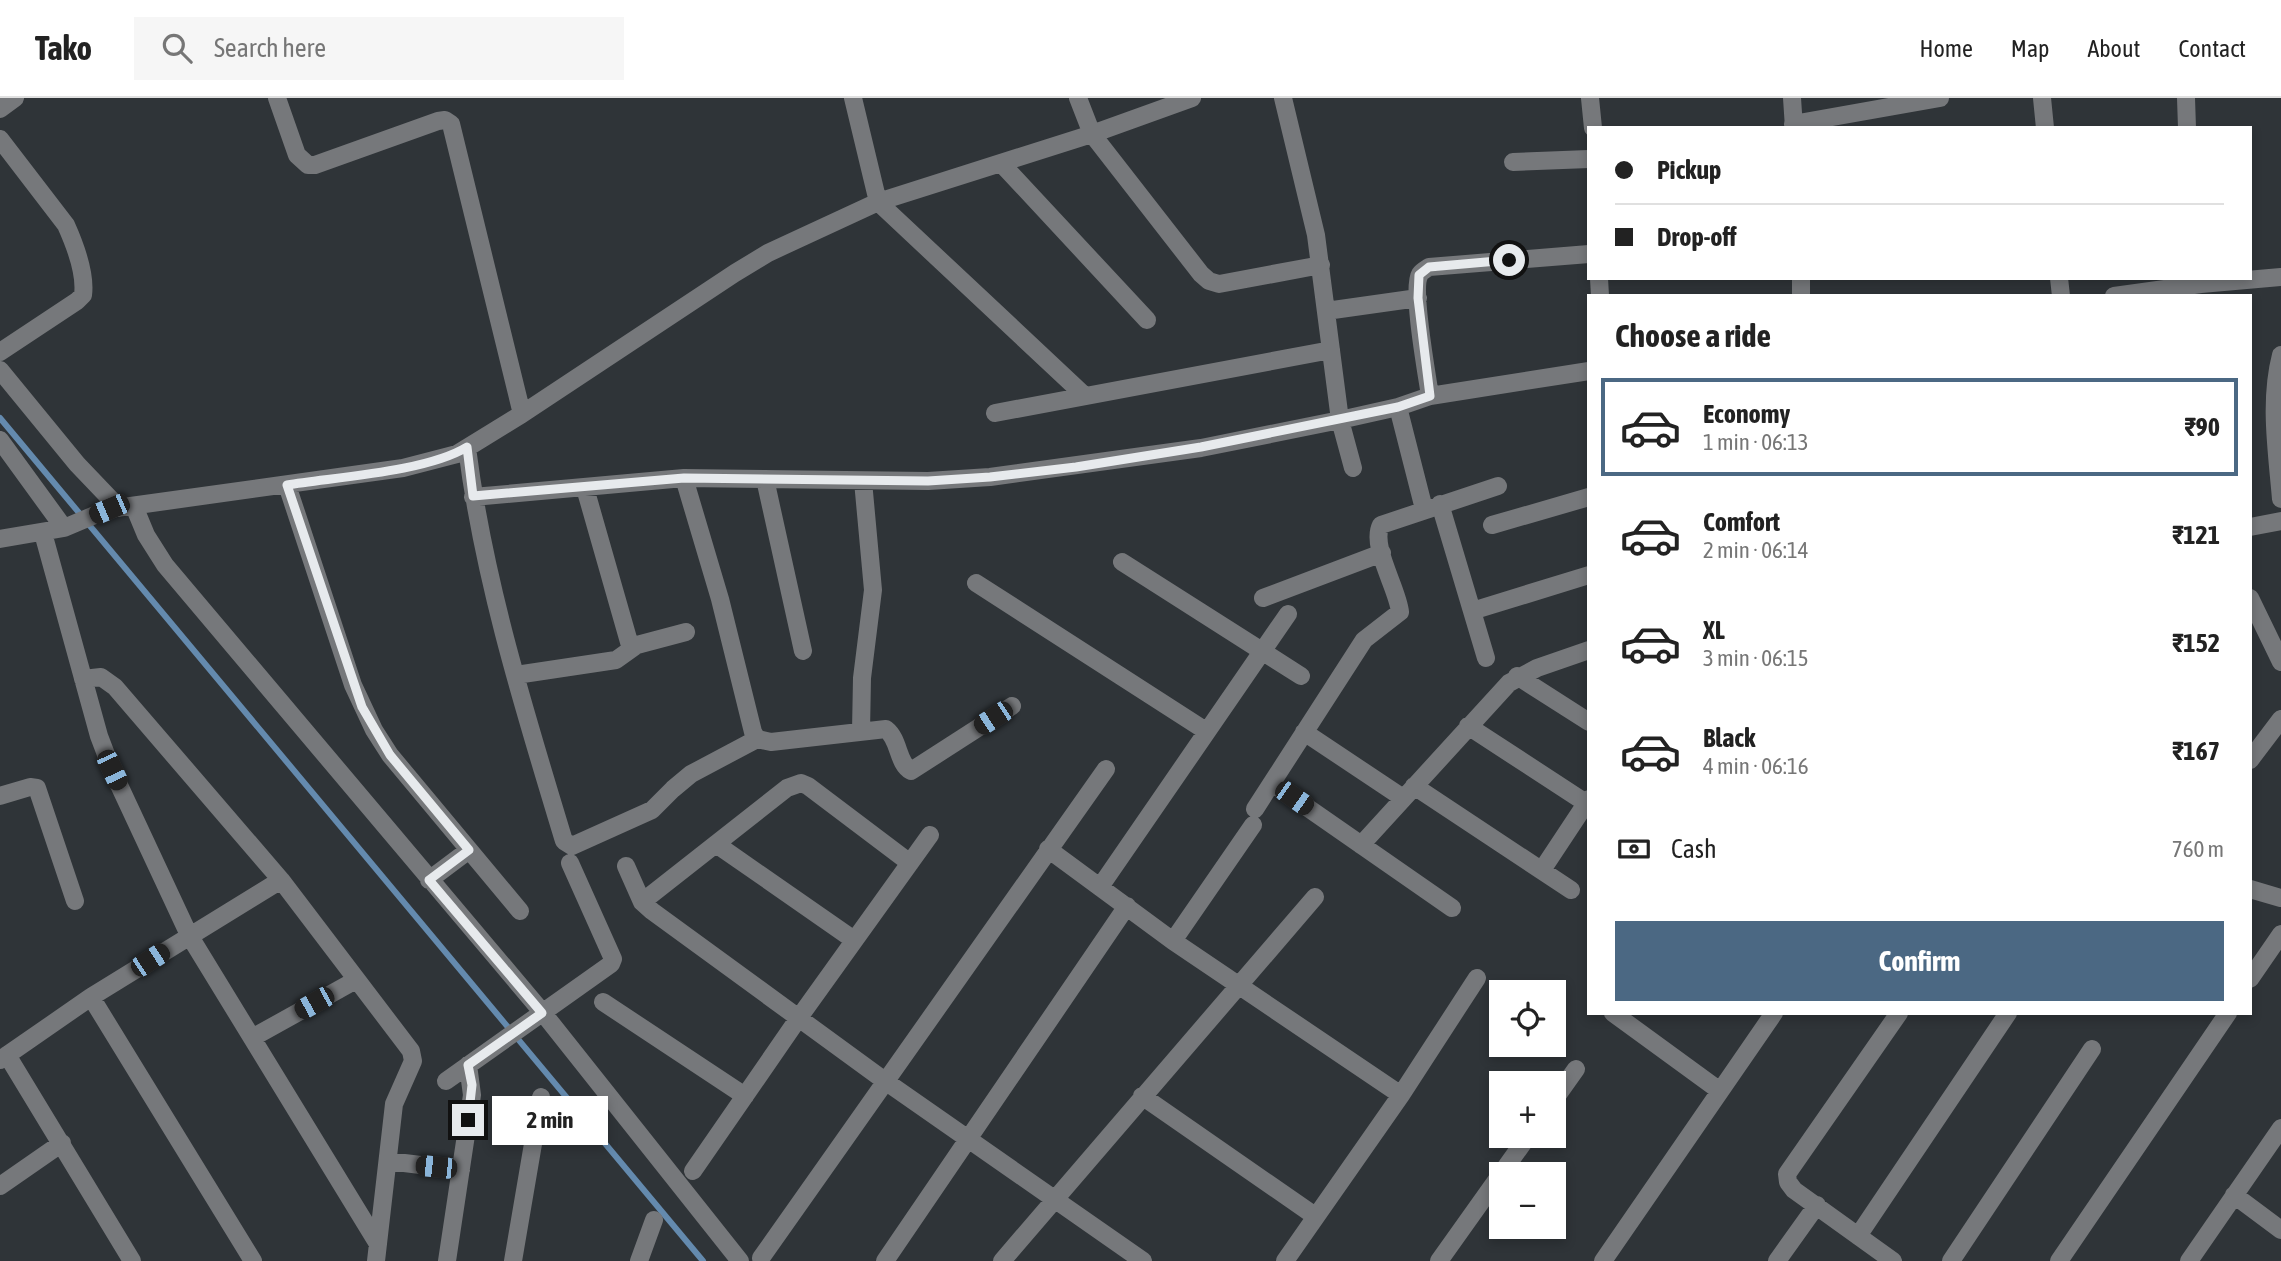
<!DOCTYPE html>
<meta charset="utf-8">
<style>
body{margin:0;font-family:"Asap Condensed",sans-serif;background:#f6f6f6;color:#222;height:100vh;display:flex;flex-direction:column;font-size:26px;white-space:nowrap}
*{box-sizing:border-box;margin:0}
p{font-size:23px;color:#767676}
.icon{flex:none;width:38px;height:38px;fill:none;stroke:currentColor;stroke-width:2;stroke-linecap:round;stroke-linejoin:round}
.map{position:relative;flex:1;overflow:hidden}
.drawer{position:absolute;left:1587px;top:196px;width:665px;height:721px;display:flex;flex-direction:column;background:#fff;border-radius:0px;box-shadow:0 4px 10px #0003}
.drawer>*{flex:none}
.guide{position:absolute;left:1587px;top:28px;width:665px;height:154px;border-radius:0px;box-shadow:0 4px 10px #0003;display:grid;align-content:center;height:154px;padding:0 28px;background:#fff}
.buttons{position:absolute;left:1489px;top:882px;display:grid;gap:14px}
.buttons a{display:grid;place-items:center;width:77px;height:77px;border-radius:0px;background:#fff;box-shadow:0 4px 10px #0003;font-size:35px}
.end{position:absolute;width:32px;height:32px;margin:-16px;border:9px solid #e7eaed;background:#111;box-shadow:0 0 0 4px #111}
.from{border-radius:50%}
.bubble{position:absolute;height:49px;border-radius:0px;background:#fff;box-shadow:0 4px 10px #0003;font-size:23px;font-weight:700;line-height:49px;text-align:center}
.car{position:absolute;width:21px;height:42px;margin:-21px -10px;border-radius:9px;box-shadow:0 0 5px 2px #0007;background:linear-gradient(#222 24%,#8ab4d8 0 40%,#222 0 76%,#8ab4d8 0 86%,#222 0)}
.guide b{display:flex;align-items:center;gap:24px;height:66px;font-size:26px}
.guide b+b{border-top:2px solid #e0e0e0}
.guide i{width:18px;height:18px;background:#222}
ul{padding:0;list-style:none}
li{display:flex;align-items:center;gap:21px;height:98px;margin:0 14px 10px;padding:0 14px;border:4px solid transparent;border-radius:0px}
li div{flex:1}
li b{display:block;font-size:26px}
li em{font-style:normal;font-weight:700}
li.on{border-color:#4b6883}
li>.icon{width:63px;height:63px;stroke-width:1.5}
h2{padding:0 28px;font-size:32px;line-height:84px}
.pay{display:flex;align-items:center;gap:18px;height:77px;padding:0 28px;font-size:26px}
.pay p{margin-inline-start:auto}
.cta{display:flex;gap:14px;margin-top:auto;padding:14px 28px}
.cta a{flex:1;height:80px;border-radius:0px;background:#4b6883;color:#fff;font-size:28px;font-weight:700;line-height:80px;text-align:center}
header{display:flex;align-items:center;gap:42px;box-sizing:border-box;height:98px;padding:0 35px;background:#fff;border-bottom:2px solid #e0e0e0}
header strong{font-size:33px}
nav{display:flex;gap:38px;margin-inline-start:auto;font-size:24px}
.search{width:490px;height:63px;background:#f6f6f6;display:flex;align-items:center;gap:18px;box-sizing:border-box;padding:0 24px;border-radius:0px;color:#767676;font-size:26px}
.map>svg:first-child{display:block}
</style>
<header>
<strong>Tako</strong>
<div class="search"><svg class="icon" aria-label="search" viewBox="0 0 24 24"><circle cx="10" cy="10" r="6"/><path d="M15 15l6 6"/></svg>Search here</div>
<nav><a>Home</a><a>Map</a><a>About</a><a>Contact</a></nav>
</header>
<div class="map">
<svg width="2281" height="1163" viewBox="0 0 2281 1163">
<rect width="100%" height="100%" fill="#2f3438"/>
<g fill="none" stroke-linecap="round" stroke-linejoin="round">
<path stroke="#648aae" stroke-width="6" d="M0,320L703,1163"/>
<path stroke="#76787b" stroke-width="18" d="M277,0L297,57L308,67H315L438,23L445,22L451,26L522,316
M853,0L878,104L1085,298
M1078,0L1092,36L1201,176L1209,183L1219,186L1321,167
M1590,0L1593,30
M1792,0L1794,30
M2042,0L2045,30
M2186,0L2187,30
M0,11L15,0
M1793,26L1940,0
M0,41L66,127C75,147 86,175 83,197L77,203L0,254
M1513,64L1589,61
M1001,65L1147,222
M1599,180L1600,198
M1801,180V198
M2059,180L2061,198
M2114,198L2201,186L2281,179
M1326,213L1418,200
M2281,257C2269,303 2277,353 2281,401
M0,272L77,366L119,410
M1430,298C1427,277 1411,190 1420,176C1422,173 1426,171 1429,169L1589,156
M1398,309L1424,411
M995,315L1331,252
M0,342L64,430
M467,350C484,484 525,614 564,743L572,748L652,712L673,691L691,676L757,641
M1353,370L1340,322L1398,309L1430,298L1589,273
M684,380L720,501L753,634L757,641L771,644L886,631C900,642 897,665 911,673L1012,608
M765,381L803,553
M287,387L353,587L374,632L390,657L520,813
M585,390L631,551
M473,399L684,380L928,383L990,379L1201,350L1340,322L1316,137L1283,0
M1440,406L1486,560
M134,408L146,437L165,467L543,915L740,1163
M1492,427L1589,399
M2250,429L2281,423
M43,435L99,638L112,672L189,837L378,1146
M0,441L64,430L109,411L403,370L457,356L522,316L735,175L768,155L878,104L1092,36L1192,0
M1122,464L1301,578
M976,485L1206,633
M1263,500L1382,455
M2250,500L2281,564
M1472,513L1589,477
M516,577L616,562L637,547L686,534
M1517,578L1589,624
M83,581L101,579L115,589L281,782L411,953L413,963L394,1006L376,1163
M1468,628L1586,705
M861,633L862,580L873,492L863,383
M1304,634L1403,700
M2250,662L2281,621
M1272,685L1452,810
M1414,688L1571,792
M0,698L30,689L37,690L75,803
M1255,711L1364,542L1400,514C1398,491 1370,448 1381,427L1498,388
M716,746L854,842
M1361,747L1509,585L1537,570L1589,552
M1048,751L1173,843L1401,997
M626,768L642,804L652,813L885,983L1143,1163
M1542,772L1589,701
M429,782L469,752
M1100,789L1288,516
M2250,791L2281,800
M642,804L787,690L801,685L808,688L910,765
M1173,843L1253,727
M2250,881L2281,836
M91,899L253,1163
M603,904L745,998
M1613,915L1720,993
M252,940L356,882
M7,957L132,1163
M0,962L91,899L281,782
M446,983L611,866L613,861L570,765
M1142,998L1315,1118
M1554,1002L1576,971
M388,1063L461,1072
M693,1073L798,921L930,737
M0,1088L62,1045
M2234,1097L2281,1132
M1858,1138L2008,915
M761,1160L1106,671
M447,1163L472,997L468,967
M513,1163L541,999
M639,1163L654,1122
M885,1163L1127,808
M1002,1163L1315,799
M1285,1163L1401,997L1477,880
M1439,1163L1528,1038
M1603,1163L1774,915
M1777,1163L1817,1107
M1893,1163L1794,1092L1788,1084L1787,1076L1899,915
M1951,1163L2092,951
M2059,1163L2228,915
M2189,1163L2281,1030"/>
</g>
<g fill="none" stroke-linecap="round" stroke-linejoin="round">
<path stroke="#e7eaed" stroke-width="9" d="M468,1022L472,987L468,967L542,915L429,782L469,752L390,657L362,609L287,387C336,379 426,374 467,349L473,398L684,380L928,383L990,379L1076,369L1201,349L1398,309L1430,298L1418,200L1419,177L1429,169L1509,162"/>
</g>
</svg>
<div class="buttons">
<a><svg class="icon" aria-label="locate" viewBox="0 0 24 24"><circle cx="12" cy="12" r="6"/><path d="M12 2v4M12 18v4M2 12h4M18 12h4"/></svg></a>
<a>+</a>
<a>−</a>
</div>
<i class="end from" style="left:1509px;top:162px"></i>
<i class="end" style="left:468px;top:1022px"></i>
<div class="bubble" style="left:492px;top:998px;width:116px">2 min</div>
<i class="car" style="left:109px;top:411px;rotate:247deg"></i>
<i class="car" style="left:993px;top:620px;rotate:237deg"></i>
<i class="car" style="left:112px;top:672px;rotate:155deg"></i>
<i class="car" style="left:1294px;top:700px;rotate:125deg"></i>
<i class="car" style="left:150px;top:862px;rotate:57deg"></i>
<i class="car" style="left:314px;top:905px;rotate:241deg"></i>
<i class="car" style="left:436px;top:1069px;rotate:276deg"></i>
<div class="guide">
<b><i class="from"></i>Pickup</b>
<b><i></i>Drop-off</b>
</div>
<section class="drawer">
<h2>Choose a ride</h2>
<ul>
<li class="on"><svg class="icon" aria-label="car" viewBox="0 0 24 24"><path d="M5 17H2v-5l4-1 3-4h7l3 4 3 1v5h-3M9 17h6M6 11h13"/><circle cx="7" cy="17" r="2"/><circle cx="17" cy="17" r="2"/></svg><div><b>Economy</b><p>1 min · 06:13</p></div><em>₹90</em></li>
<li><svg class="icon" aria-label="car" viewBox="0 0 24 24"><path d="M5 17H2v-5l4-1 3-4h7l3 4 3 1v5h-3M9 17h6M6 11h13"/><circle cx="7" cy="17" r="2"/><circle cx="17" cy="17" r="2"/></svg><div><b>Comfort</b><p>2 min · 06:14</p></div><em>₹121</em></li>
<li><svg class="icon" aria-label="car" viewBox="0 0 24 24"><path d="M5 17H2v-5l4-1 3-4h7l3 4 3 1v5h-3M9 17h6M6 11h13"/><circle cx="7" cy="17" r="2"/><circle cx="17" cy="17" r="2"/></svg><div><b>XL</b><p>3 min · 06:15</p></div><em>₹152</em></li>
<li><svg class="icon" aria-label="car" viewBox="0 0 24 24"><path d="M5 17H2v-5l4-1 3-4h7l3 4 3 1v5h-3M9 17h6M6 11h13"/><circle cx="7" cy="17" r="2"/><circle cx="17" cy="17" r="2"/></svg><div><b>Black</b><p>4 min · 06:16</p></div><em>₹167</em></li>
</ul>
<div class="pay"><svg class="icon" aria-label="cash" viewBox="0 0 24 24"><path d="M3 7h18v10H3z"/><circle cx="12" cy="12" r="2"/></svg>Cash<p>760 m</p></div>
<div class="cta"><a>Confirm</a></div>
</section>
</div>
